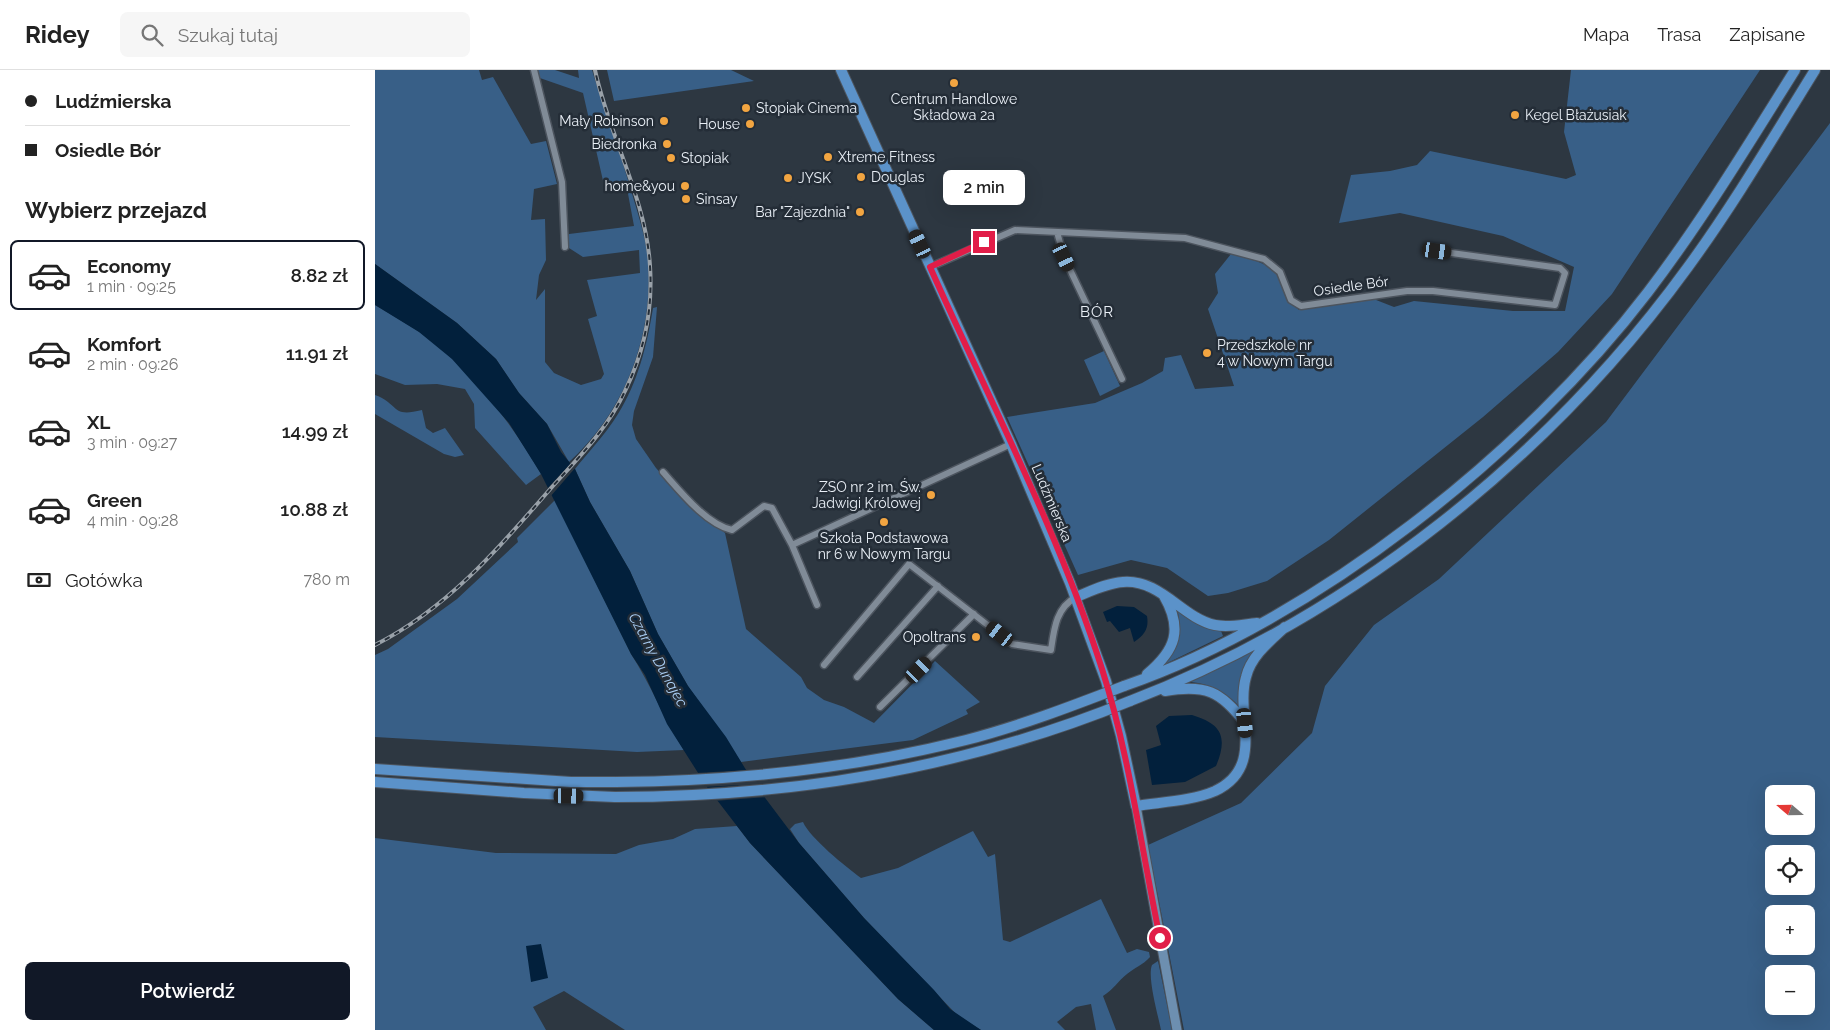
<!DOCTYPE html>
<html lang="pl">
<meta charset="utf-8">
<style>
body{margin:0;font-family:Raleway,sans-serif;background:#f6f6f6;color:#222;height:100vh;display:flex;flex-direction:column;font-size:19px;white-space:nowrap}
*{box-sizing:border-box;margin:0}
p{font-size:16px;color:#767676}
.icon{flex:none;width:28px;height:28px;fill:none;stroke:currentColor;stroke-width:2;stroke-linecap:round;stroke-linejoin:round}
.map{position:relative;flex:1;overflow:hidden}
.details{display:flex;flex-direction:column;background:#fff;width:375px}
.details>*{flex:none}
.banner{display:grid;align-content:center;height:110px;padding:0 25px;background:#fff}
.needle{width:32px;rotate:290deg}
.tools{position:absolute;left:1390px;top:715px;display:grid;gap:10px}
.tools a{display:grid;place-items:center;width:50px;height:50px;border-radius:8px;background:#fff;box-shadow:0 5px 20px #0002;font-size:25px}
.end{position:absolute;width:22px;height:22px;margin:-11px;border:6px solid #e11d48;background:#fff;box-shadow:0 0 0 2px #fff}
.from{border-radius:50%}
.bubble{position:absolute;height:35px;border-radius:8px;background:#fff;box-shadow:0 5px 20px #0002;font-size:16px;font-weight:600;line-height:35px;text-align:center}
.car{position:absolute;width:15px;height:30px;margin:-15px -8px;border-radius:6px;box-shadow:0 0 4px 1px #0007;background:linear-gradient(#222 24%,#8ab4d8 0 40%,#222 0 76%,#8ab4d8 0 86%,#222 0)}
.banner b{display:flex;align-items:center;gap:18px;height:48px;font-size:19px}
.banner b+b{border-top:1px solid #e0e0e0}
.banner i{width:12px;height:12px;background:#222}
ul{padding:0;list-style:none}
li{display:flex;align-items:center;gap:15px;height:70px;margin:0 10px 8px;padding:0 15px;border:2px solid transparent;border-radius:8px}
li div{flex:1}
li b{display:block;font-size:19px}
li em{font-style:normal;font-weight:600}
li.selected{border-color:#111827}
li>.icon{width:45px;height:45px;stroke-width:1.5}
h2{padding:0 25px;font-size:22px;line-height:60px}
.pay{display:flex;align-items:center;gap:12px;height:55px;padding:0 25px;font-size:19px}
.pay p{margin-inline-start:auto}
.cta{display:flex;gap:10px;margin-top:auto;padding:10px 25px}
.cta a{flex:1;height:58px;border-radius:8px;background:#111827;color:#fff;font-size:20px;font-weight:600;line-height:58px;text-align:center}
header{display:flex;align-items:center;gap:30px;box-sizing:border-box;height:70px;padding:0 25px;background:#fff;border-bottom:1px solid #e0e0e0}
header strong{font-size:24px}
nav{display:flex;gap:28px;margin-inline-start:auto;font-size:18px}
.search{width:350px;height:45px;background:#f6f6f6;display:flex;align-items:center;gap:12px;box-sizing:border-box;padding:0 18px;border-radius:8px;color:#767676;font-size:19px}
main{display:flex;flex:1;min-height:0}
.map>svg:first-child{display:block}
</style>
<header>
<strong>Ridey</strong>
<div class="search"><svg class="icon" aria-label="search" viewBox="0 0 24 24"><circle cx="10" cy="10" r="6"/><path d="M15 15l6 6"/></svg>Szukaj tutaj</div>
<nav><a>Mapa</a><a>Trasa</a><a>Zapisane</a></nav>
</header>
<main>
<section class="details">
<div class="banner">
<b><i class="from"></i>Ludźmierska</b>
<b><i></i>Osiedle Bór</b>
</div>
<h2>Wybierz przejazd</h2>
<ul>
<li class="selected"><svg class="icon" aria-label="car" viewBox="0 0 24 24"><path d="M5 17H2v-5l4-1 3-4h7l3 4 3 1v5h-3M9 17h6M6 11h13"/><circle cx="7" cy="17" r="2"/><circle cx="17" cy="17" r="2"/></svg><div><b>Economy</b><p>1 min · 09:25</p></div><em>8.82 zł</em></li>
<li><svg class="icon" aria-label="car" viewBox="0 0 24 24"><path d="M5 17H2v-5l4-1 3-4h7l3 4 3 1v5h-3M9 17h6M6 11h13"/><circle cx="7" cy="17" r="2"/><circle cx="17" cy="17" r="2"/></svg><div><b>Komfort</b><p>2 min · 09:26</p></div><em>11.91 zł</em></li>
<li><svg class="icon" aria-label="car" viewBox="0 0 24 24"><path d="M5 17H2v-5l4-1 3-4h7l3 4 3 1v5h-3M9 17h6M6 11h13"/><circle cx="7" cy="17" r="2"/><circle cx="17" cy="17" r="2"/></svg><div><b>XL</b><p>3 min · 09:27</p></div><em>14.99 zł</em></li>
<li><svg class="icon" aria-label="car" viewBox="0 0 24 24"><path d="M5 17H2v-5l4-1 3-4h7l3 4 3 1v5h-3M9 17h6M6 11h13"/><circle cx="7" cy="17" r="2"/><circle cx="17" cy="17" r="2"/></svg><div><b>Green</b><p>4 min · 09:28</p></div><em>10.88 zł</em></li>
</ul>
<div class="pay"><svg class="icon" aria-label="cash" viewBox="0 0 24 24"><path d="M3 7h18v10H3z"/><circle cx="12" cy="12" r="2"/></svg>Gotówka<p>780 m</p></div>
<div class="cta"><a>Potwierdź</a></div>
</section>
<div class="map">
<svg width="1455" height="960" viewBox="0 0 1455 960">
<rect width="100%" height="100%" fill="#2d3741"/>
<path fill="#385f87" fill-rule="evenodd" d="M0,0H104L107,10L118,7L156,74L171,71L182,114L159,119L156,150L170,149L171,190L164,205L161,230L170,219V292L179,303L206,315L226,309L229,304L213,249L222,246L212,210L265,203L264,180L208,187L194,178V164L259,156L251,113L229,115L208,23L162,7L161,0H180L204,8L203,0H217C230,43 246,84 258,127C264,147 271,169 273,190C279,265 250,342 194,392L172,354L144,323L121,289L82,253L0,194Z
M232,0H356L379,11L239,31Z
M1196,0H1385L1237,224L1183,282L1108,347L954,470L892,511L853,523L833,526L792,498L756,490L703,505L632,347L720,333L767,313L788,301L790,288L806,285L820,319L859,316L833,239L843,223L840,204L856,184C870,188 894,192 902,205C911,220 909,228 924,240L996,228L1019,237L1039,231L1138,241H1190L1199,197L1128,166L1025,143L964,153L976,105L1015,101L1042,95L1055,81L1191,109L1201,105L1189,62Z
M1455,53V960H809L773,775L866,733L937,663L950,616L999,555L1064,509L1231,352ZM1399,724H1431V756H1399ZM1399,784H1431V816H1399ZM1399,844H1431V876H1399ZM1399,904H1431V936H1399Z
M0,235C15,244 31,253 46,263C96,299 135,351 166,404L151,415L100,358L99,334L90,319L62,314L30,315L0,304Z
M282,237L278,287L259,341L257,355L261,369L281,398L300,419L350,463L371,559L426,607L432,618L449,630L469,637L499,653L560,591L605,632L591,640L593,644L538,670L366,692L313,616L283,564L255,501L215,432L200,399C214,381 231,364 243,344C263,312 272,275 278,238Z
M729,281L745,316L725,326L709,290Z
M0,325C25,334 15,348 47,340L51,358L58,363L70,358L89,385L80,387L69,384L0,344Z
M180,430L256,584C276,615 289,649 309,680L262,682L0,667V585L13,579L82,529L143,472L142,468Z
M802,538L831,558L846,561L848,566L786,596C805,575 808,566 802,538Z
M881,577C869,597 863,614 865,637C852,623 836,614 816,612Z
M428,752C435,768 471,797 486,808L523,798L598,761L613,787L620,784L628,870L635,872L726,829L752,883L762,879L774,882L775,887C768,895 759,898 752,904C743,911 738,920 728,926L741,960H721L716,934L701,937L682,952L690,960H606L583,946L489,848L424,773L415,759L420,754Z
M362,756L375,773L523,929L559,960H250L189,921L158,937L171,960H0V768L121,783L241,784L264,775L298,769L320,759Z
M783,891L796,954L797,960H786C783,945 772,907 777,895Z"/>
<path fill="#02203c" d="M0,194L82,253L121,289L144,323L172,354L186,382L200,399L215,432L255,501L283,564L313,616L351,667L379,713L424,773L489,848L559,920L575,939L606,960H559L523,929L375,773L332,717L292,654L270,605L256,584L166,404L134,353L77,289L44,262L0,235Z
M742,536L759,537L772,546C774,558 770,565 759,572L755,558L744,562L735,551L732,552L728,542Z
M817,645C847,654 853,667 841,696L810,712L777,715L771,680L786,675L781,656L794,646Z
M166,874L173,908L156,912L151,876Z"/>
<path fill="#2d3741" d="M197,392L201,397L175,427L171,420Z
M374,700L393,727L339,731L329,718L366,715L328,717L320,703Z"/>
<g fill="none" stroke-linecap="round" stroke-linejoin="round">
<g stroke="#4c545e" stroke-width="9">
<path id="minor" d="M159,0L187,112L190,177
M682,162L689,187L747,309
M555,197L640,160L810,168L889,189L905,202L916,230L926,236L1032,221H1058L1180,235L1190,203L1185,198L1062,181
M288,402C305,421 331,454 357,460L389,436L397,438L417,475L442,535
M417,475L636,374
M449,595L534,494L637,574L676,580C679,559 681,538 701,527
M482,607L563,516
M505,637L599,544"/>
</g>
<g stroke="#4c545e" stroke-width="11">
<path id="secondary" d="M761,736L802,960"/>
</g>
<g stroke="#4c545e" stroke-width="12">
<path id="primary" d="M466,0L636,374L695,513L731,611L746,666L761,736C786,732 817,731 840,721C891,697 860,646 871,607C876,586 895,571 910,557
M701,527C716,521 732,513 748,512C786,509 807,548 840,555C854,558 869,554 882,553
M772,604C801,580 808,559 789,526
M749,616C940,550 1151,382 1273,222C1327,151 1373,75 1420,0
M790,621C830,614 846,621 870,653
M755,631C975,547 1175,387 1313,197C1359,134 1399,66 1440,0
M0,699L196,712H241
M0,712L149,723L240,727"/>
</g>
<use href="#minor" stroke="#808b97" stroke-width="6"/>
<use href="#secondary" stroke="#6d8fb0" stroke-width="9"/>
<use href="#primary" stroke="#5b92c9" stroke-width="10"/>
<g stroke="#99a1a9" stroke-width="4">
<path id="rail" d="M0,575C73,538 124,478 177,417C204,387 233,358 250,321C269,282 278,240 275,196C271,128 234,66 220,0"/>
</g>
<use href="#rail" stroke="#242d37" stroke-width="2" stroke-dasharray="5.5" stroke-linecap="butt"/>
<g stroke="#4c545e" stroke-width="12" stroke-linecap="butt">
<path id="primary-bridge" d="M241,712C360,711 476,699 591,670C645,656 697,636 749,616
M240,727C417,727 591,698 755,631"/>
</g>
<use href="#primary-bridge" stroke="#5b92c9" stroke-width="10"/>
</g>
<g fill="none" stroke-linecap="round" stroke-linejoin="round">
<path stroke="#e11d48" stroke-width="6" d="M609,172L555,197C614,330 683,460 727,599C755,687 766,778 785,868"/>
</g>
<g fill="#f2a541" stroke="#242d37" stroke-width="2">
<circle cx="579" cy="13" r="5"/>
<circle cx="371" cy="38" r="5"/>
<circle cx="1140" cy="45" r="5"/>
<circle cx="289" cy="51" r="5"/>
<circle cx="375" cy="54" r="5"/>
<circle cx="292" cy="74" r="5"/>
<circle cx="453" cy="87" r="5"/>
<circle cx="296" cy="88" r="5"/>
<circle cx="486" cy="107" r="5"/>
<circle cx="413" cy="108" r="5"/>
<circle cx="310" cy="116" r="5"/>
<circle cx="311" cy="129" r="5"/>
<circle cx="485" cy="142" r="5"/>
<circle cx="832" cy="283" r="5"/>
<circle cx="556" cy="425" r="5"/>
<circle cx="509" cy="452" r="5"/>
<circle cx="601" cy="567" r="5"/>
</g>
<g text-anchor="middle" stroke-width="5" stroke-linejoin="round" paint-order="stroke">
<g font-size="14" fill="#e9eff6" stroke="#242d37" text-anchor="start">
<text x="579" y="34" text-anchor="middle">Centrum Handlowe<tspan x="579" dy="16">Składowa 2a</tspan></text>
<text x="381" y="43">Stopiak Cinema</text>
<text x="1150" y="50">Kegel Błażusiak</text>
<text x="279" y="56" text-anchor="end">Mały Robinson</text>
<text x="365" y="59" text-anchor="end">House</text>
<text x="282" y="79" text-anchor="end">Biedronka</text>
<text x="463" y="92">Xtreme Fitness</text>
<text x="306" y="93">Stopiak</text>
<text x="496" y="112">Douglas</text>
<text x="423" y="113">JYSK</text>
<text x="300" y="121" text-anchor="end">home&amp;you</text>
<text x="321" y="134">Sinsay</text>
<text x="475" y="147" text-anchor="end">Bar "Zajezdnia"</text>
<text x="842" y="280">Przedszkole nr<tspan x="842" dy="16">4 w Nowym Targu</tspan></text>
<text x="546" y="422" text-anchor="end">ZSO nr 2 im. Św.<tspan x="546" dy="16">Jadwigi Królowej</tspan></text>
<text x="509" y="473" text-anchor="middle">Szkoła Podstawowa<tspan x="509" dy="16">nr 6 w Nowym Targu</tspan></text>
<text x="591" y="572" text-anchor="end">Opoltrans</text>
</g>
<g font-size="14" fill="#e9eff6" stroke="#242d37">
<text transform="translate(976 216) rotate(-8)" y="5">Osiedle Bór</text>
<text transform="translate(677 433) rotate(67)" y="5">Ludźmierska</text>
</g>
<g font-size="15" letter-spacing="1" fill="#e9eff6" stroke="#242d37">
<text x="722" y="247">BÓR</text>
</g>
<g font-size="15" font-style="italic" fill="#a8ccf2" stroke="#242d37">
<text transform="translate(283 590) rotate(61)" y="5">Czarny Dunajec</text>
</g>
</g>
</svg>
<div class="tools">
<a><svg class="needle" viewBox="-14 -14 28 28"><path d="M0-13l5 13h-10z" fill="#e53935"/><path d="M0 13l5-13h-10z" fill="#767676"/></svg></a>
<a><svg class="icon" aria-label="locate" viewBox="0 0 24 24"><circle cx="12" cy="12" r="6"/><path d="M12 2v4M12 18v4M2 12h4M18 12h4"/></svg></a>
<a>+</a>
<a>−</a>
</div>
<i class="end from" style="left:785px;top:868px"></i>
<i class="end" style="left:609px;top:172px"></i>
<div class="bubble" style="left:568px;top:100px;width:82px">2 min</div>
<i class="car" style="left:545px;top:174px;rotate:335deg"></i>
<i class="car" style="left:1062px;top:181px;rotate:98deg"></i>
<i class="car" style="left:689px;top:187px;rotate:155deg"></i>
<i class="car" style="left:625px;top:564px;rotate:308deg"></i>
<i class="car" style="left:544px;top:600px;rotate:45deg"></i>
<i class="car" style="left:870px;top:653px;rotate:174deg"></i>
<i class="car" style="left:194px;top:726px;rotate:91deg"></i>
</div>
</main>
